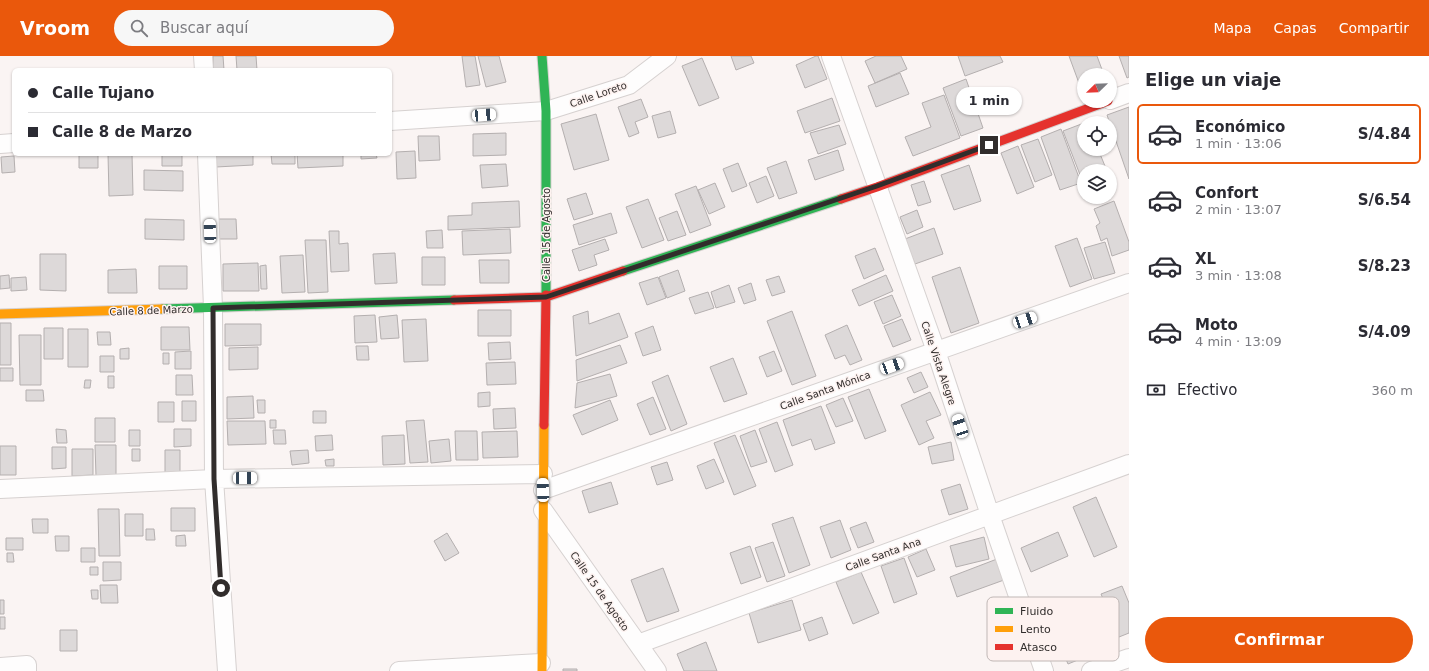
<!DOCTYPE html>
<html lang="es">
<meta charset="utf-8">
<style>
body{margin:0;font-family:"DejaVu Sans",sans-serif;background:#f7f7f7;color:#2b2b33;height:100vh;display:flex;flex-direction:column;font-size:15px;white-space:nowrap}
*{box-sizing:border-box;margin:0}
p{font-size:13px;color:#7c7c81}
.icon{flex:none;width:22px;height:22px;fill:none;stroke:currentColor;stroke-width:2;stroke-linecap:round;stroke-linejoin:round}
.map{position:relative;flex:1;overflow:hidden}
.sheet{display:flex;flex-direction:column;background:#fff;width:300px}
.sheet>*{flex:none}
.top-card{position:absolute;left:12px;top:12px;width:380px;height:88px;border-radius:6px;box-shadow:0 1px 3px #0004;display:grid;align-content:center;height:88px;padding:0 16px;background:#fff}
.needle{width:26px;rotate:247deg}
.controls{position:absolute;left:1077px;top:12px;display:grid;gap:8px}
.controls a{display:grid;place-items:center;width:40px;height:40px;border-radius:50%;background:#fff;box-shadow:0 1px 3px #0004;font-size:20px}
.end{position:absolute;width:18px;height:18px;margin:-9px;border:5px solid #312d2c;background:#fff;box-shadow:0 0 0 2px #fff}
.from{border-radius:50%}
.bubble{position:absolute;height:28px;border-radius:14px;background:#fff;box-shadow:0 1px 3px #0004;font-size:13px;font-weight:700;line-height:28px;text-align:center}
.car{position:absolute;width:12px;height:24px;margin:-12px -6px;border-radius:5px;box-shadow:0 0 3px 1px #0007;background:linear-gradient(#fff 24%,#345 0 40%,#fff 0 76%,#345 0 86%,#fff 0)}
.top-card b{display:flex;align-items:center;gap:14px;height:38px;font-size:15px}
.top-card b+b{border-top:1px solid #e1e1e2}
.top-card i{width:10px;height:10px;background:#2b2b33}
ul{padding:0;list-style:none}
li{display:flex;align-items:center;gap:12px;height:60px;margin:0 8px 6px;padding:0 8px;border:2px solid transparent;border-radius:6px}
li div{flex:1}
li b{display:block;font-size:15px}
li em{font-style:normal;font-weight:700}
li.on{border-color:#ea580c}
li>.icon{width:36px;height:36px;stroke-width:1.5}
h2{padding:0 16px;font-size:18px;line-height:48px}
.pay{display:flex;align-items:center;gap:10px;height:44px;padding:0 16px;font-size:15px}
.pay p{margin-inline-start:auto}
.cta{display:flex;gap:8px;margin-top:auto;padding:8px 16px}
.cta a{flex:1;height:46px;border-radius:24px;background:#ea580c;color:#fff;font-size:16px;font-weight:700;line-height:46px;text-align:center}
header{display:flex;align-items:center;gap:24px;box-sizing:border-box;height:56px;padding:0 20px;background:#ea580c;color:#fff}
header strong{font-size:19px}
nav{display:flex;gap:22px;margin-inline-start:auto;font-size:14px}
.search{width:280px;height:36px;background:#f7f7f7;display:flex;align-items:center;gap:10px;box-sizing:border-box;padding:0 14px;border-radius:22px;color:#7c7c81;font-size:15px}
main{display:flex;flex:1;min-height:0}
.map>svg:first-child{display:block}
</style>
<header>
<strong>Vroom</strong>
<div class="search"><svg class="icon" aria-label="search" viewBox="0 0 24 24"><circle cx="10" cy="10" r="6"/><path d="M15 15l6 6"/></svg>Buscar aquí</div>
<nav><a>Mapa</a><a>Capas</a><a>Compartir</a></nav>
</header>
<main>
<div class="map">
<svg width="1129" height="615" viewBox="0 0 1129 615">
<rect width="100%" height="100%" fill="#faf4f3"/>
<path fill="#ddd9d9" stroke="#b4afaf" d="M213,0H223L224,14H213Z
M236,0H256L257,14H237Z
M462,0H475L480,29L466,31Z
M478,0H499L506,26L486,31Z
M731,0H751L754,7L736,14Z
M816,0H818L827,23L805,32L796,9Z
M876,0H901L907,13L875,27L865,5Z
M958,0H1000L1003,6L965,20Z
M1069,0H1097L1104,19H1084L1083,38Z
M1119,0H1129V21L1127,22Z
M702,2L719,42L699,50L682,10Z
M900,17L909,38L876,51L868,30Z
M966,23L983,72L961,80L943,32Z
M944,39L960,82L913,100L905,81L931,71L922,47Z
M832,42L840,65L805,77L797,55Z
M641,43L648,61L635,66L639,77L629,81L618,51Z
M1129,51V123L1107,59Z
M670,55L676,77L658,82L652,60Z
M596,58L609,104L574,114L561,68Z
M1099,62L1101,67H1085Z
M1084,67V93H1098L1107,115H1084V129L1063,75Z
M839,69L846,88L818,98L810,77Z
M1061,73L1081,127L1060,134L1041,81Z
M506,77V99L473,100V78Z
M418,80H439L440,104L419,105Z
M1038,83L1052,119L1035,126L1021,89Z
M1018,90L1034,131L1017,138L1001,97Z
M838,94L844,114L815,124L808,104Z
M415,95L416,122L397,123L396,96Z
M79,98H98V112H79Z
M108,98H132L133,139L109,140Z
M162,98H182V110H162Z
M216,98H253V109L216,111Z
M271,98H295V108H272Z
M297,98H343V110L298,112Z
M361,98H376L377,102L361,103Z
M14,100L15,116L2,117L1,101Z
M786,105L797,137L779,143L767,112Z
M738,107L747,130L732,136L723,113Z
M506,108L508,130L482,132L480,109Z
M969,109L981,145L954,154L941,119Z
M144,114L183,115V135L144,134Z
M766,120L774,140L757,147L749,127Z
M924,125L931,146L918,150L911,129Z
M715,127L725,151L709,158L698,134Z
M696,130L711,169L690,177L675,138Z
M586,137L593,158L574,164L567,143Z
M648,143L664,184L642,192L626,151Z
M519,145L520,171L448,174V160L472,159V147Z
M1114,145L1129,186V194L1112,200L1107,182L1101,185L1096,170L1100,167L1094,153Z
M917,154L923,171L907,178L900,161Z
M677,155L686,179L668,185L659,162Z
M611,157L617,177L579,189L573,169Z
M145,163L184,164V184L145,183Z
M216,163H236L237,183H217Z
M934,172L943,198L915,208L905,183Z
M510,173L511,197L463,199L462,175Z
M442,174L443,192H427L426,175Z
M329,175H339V188L348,187L349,215L331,216Z
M1077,182L1092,223L1070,231L1055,190Z
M605,183L609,194L594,199L597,209L579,215L572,194Z
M305,184H326L328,236L308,237Z
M1105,186L1115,217L1094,223L1084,192Z
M875,192L884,214L864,223L855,200Z
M395,197L397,227L375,228L373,198Z
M40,198H66V235L40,234Z
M303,199L305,236L282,237L280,200Z
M422,201H445V229H422Z
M479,204H509V227H480Z
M258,207L259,235H223V208Z
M266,209L267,233H261L260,210Z
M159,210H187V233H159Z
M960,211L979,267L951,277L932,221Z
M136,213L137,237H108V214Z
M678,214L685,235L667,242L659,221Z
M9,219L10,232L0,233V220Z
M886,219L893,235L859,250L852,234Z
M779,220L785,236L772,240L766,224Z
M26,221L27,234L11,235V222Z
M658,221L666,242L647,249L639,227Z
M751,227L756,244L744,248L738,232Z
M729,229L735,246L716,252L711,236Z
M708,236L714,252L695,258L689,242Z
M892,239L901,260L883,268L874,246Z
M478,254H511V280H478Z
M588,255L589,268L619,257L628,281L576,300L573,260Z
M792,255L816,320L792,329L767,265Z
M375,259L377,286L355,287L354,260Z
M397,259L399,282L381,283L379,261Z
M426,263L428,305L404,306L402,264Z
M902,263L911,284L893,291L884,270Z
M0,267H11V309H0Z
M225,268H261V289L225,290Z
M847,269L862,304L850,309L845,299L835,303L825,279Z
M653,270L661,294L643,300L635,277Z
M161,271H189L190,294H161Z
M44,272H63V303H44Z
M68,273H88V311H68Z
M97,276H110L111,289H98Z
M19,279H41V329H20Z
M510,286L511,303L489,304L488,287Z
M620,289L627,307L577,325L576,304Z
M356,290H368L369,304H357Z
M258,291V313L229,314V292Z
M129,292V303H120V293Z
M191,295V313H175V296Z
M774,295L782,315L767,321L759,301Z
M163,297H169V308H163Z
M100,300H114V316H100Z
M733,302L747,338L724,346L710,311Z
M515,306L516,328L487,329L486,307Z
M0,312H13V325H0Z
M921,316L928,331L914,337L907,322Z
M610,318L617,340L575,352L577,327Z
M176,319H192L193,339H176Z
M668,319L687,368L671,375L652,326Z
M108,320H114V332H108Z
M85,324H91L90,332H84Z
M869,333L886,375L865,383L848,341Z
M26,334H43L44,345H26Z
M490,336V350L478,351V337Z
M930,336L941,359L926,365L934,382L919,389L901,349Z
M253,340L254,362L227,363V341Z
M653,341L666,373L650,379L637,348Z
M843,342L853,365L836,371L826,349Z
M257,344H265V357H258Z
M610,344L618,364L582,379L573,359Z
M182,345H196V365H182Z
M158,346H174V366H158Z
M821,350L835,387L815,394L811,383L792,390L783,364Z
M515,352L516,372L494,373L493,353Z
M313,355H326V367H313Z
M95,362H115V386H95Z
M270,364H276V372H270Z
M424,364L428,406L410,407L406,365Z
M227,365H265L266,388L228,389Z
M777,366L793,409L775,416L759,373Z
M56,373L66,374L67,387H57Z
M174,373H191V390L174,391Z
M129,374H140V390H129Z
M273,374H285L286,388H274Z
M755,374L767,406L751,411L740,380Z
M455,375H477L478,404H456Z
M517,375L518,401L483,402L482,376Z
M332,379L333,394L316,395L315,380Z
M404,379L405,408L383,409L382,380Z
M735,379L756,430L734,439L714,387Z
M449,383L451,405L431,407L429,385Z
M951,386L954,404L932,408L928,391Z
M95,389H116V420H96Z
M0,390H16V419H0Z
M52,391H66V412L52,413Z
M72,393H93V419L72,420Z
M132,393H140V405H132Z
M165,394H180V419H165Z
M308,394L309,407L292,409L290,395Z
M334,403V410H326L325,404Z
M714,403L724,426L706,433L697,410Z
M667,406L673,424L657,429L651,411Z
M611,426L618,448L589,457L582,435Z
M960,428L968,453L949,459L941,434Z
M1096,441L1117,491L1094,501L1073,451Z
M171,452H195V475H171Z
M98,453H119L120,500H99Z
M125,458H143V480H125Z
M793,461L810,509L789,517L772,468Z
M32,463H48V477H33Z
M840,464L851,494L831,502L820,471Z
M866,466L874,486L858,492L850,472Z
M146,473H154L155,484H146Z
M1058,476L1068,500L1031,516L1021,492Z
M447,477L459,497L445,505L434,485Z
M185,479L186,490H176V480Z
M55,480H69V495H56Z
M984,481L989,503L956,511L950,490Z
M6,482H23V494H6Z
M773,486L785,520L767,526L755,492Z
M750,490L761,521L741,528L730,497Z
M81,492H95V506H81Z
M926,493L935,514L917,521L908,501Z
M7,497H13L14,506H7Z
M904,502L917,538L894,547L881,510Z
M997,503L1004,524L957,541L950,521Z
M103,506H121V524L103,525Z
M90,511H98V519H90Z
M663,512L679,555L647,566L631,524Z
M861,516L879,557L853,568L836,526Z
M100,529H117L118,547H101Z
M1122,530L1129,547V577L1119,581L1101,538Z
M91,534H98V543H92Z
M0,544H4V558H0Z
M792,544L801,574L758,587L749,557Z
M0,561H5V573H0Z
M822,561L828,578L809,585L803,568Z
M1079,573L1090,599L1068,608L1057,582Z
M60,574H77V595H60Z
M706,586L717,615H684L677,598Z
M563,613H577V615H563Z"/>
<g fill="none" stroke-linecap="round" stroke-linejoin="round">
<g stroke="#d6d1d0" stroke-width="20">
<path id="street" d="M203,0L204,14
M831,0L936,295L990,459L1044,615
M1110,44L1129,37
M390,65L546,55L629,29L667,0
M0,88L14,87
M207,98L213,252L214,423L227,615
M0,433L214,423L543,418
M543,434L1129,227
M543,454L657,615
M638,588L1129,408
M0,611L27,609V615
M399,615L541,607
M1091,615L1129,602"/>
</g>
<g stroke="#d6d1d0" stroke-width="11">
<path id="fast" d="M542,0L546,55V239
M623,215L841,143
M162,253L454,244"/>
</g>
<g stroke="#d6d1d0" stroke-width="11">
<path id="slow" d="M0,258L162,253
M542,615L544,369"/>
</g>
<g stroke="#d6d1d0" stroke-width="11">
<path id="jam" d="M841,143L877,131L1108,45
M454,244L546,241L623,215
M544,369L546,239"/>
</g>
<use href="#street" stroke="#fefdfd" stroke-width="18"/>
<use href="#fast" stroke="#30b455" stroke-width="9"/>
<use href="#slow" stroke="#ff9f0a" stroke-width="9"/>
<use href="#jam" stroke="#e5322d" stroke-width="9"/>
</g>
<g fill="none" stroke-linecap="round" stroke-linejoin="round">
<path stroke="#312d2c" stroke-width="5" d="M221,532L214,423L213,252L546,241L877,130L989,89"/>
</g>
<g text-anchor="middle" stroke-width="3" stroke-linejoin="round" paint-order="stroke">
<g font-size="10" fill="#312d2c" stroke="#fdf2f0">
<text transform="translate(598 38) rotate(-19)" y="4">Calle Loreto</text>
<text transform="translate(546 179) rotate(-90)" y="4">Calle 15 de Agosto</text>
<text transform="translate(151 254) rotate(-2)" y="4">Calle 8 de Marzo</text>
<text transform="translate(939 307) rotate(71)" y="4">Calle Vista Alegre</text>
<text transform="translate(825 334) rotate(-20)" y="4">Calle Santa Mónica</text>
<text transform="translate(883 498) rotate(-20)" y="4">Calle Santa Ana</text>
<text transform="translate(600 535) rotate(55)" y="4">Calle 15 de Agosto</text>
</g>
</g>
<rect x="987" y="541" width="132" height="64" rx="6" fill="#fdf2f0" stroke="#c0b7b5" stroke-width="1"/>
<rect x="995" y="552" width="18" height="6" fill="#30b455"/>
<rect x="995" y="570" width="18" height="6" fill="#ff9f0a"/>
<rect x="995" y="588" width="18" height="6" fill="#e5322d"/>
<g font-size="11" fill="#312d2c">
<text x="1020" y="559">Fluido</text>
<text x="1020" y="577">Lento</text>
<text x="1020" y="595">Atasco</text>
</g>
</svg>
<div class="controls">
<a><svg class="needle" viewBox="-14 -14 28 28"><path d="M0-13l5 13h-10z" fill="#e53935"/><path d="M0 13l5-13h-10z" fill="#7c7c81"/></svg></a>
<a><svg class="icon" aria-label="locate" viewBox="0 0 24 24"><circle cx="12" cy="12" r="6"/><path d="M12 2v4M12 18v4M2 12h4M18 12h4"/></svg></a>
<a><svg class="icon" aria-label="layers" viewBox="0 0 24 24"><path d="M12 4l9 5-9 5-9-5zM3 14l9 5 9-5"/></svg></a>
</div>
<i class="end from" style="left:221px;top:532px"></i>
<i class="end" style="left:989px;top:89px"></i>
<div class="bubble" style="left:956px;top:31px;width:66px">1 min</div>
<i class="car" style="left:484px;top:59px;rotate:86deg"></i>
<i class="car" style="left:210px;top:175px;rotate:358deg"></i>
<i class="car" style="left:1025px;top:264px;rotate:71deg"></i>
<i class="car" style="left:892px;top:310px;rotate:70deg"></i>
<i class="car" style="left:960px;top:370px;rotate:342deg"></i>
<i class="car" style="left:245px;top:422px;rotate:89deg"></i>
<i class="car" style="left:543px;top:434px;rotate:358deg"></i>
<div class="top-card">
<b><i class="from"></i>Calle Tujano</b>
<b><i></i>Calle 8 de Marzo</b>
</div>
</div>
<section class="sheet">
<h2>Elige un viaje</h2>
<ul>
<li class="on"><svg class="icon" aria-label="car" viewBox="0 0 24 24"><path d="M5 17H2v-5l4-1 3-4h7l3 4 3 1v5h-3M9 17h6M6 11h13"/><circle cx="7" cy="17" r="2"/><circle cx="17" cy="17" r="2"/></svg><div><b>Económico</b><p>1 min · 13:06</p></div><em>S/4.84</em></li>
<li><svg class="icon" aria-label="car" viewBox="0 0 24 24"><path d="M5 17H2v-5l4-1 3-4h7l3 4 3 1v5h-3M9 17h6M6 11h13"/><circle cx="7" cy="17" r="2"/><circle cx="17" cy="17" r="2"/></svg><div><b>Confort</b><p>2 min · 13:07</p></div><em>S/6.54</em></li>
<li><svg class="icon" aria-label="car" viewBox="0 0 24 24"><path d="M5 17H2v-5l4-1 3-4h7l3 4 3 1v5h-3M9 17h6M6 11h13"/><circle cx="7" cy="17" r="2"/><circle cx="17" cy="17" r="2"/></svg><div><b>XL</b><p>3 min · 13:08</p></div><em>S/8.23</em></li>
<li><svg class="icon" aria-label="car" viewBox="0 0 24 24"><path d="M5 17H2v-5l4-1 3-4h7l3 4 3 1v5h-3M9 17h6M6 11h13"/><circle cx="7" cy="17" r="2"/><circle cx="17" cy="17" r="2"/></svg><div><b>Moto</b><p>4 min · 13:09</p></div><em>S/4.09</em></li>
</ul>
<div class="pay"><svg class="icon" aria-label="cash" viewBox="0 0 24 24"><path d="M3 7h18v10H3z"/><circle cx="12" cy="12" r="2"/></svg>Efectivo<p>360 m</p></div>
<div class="cta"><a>Confirmar</a></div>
</section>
</main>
